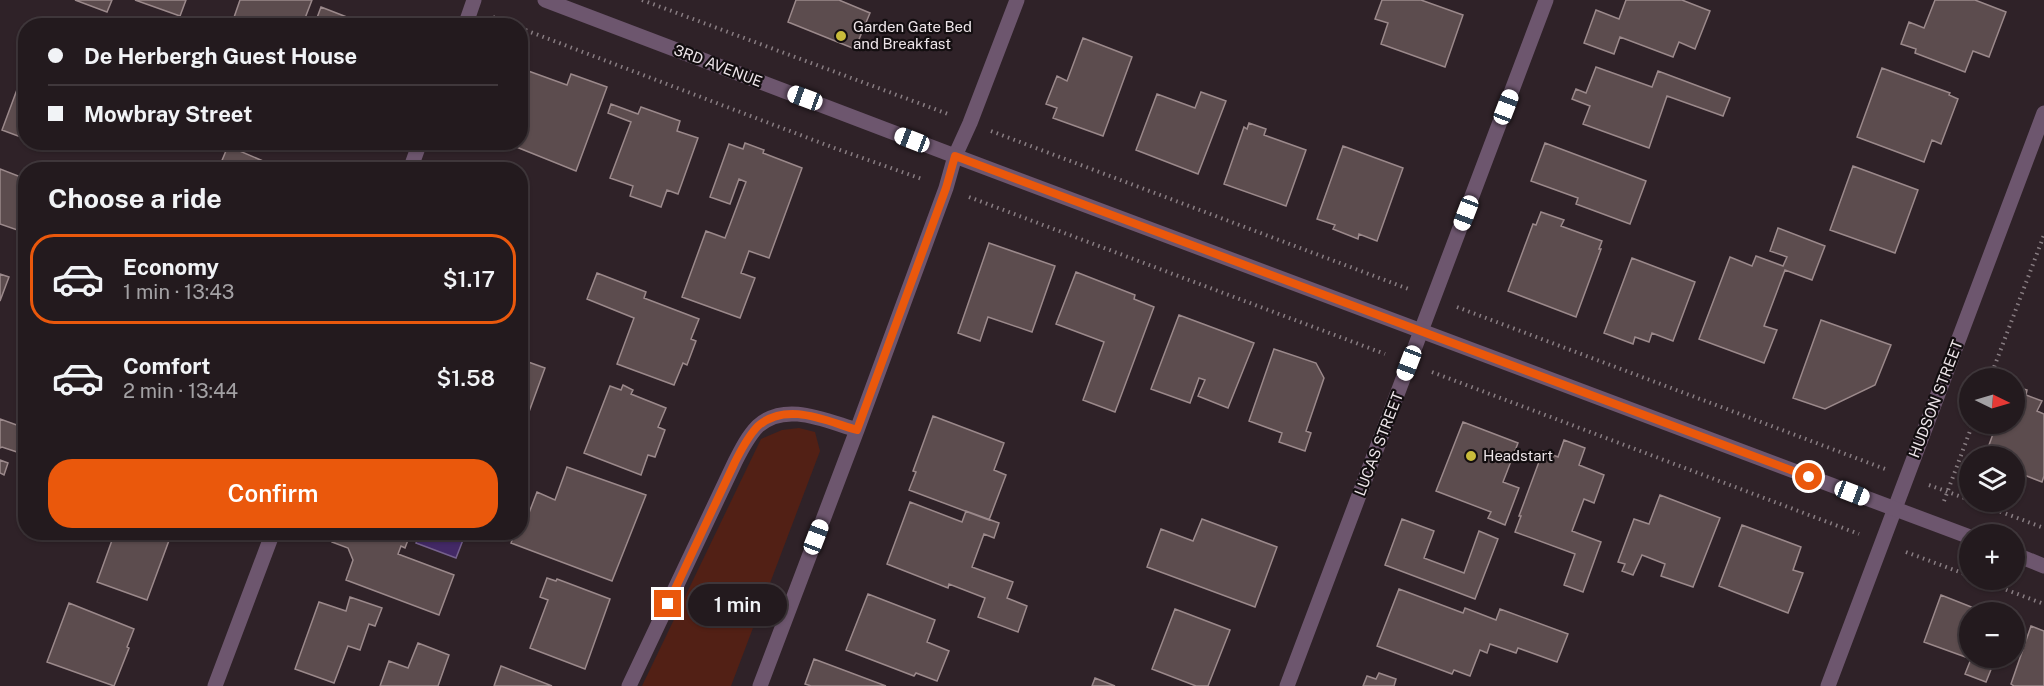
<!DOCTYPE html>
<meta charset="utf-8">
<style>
body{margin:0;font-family:"Public Sans",sans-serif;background:#2f272b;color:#f1f3f6;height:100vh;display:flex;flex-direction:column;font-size:22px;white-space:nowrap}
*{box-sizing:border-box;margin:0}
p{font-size:20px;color:#a3a1a4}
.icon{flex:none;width:33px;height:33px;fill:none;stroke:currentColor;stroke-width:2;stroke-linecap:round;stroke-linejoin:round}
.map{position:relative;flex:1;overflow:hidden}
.details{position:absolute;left:18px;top:162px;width:510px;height:378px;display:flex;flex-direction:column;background:#231a1e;border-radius:24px;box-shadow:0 2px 4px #0004,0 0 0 2px #40383c}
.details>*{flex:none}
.banner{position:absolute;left:18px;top:18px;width:510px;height:132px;border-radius:24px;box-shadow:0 2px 4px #0004,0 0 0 2px #40383c;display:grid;align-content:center;height:132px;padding:0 30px;background:#231a1e}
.needle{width:39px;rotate:95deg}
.fabs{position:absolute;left:1959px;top:368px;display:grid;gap:12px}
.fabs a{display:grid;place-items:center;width:66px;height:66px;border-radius:50%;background:#231a1e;box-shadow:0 2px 4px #0004,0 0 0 2px #40383c;font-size:30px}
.end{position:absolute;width:27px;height:27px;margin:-14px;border:8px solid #ea580c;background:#fff;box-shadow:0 0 0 3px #fff}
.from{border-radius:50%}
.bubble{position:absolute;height:42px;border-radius:21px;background:#231a1e;box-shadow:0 2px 4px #0004,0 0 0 2px #40383c;font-size:20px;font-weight:600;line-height:42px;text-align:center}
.car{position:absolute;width:18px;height:36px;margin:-18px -9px;border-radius:8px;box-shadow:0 0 4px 2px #0007;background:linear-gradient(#fff 24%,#345 0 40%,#fff 0 76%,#345 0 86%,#fff 0)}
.banner b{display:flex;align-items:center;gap:21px;height:57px;font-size:22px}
.banner b+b{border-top:2px solid #40383c}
.banner i{width:15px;height:15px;background:#f1f3f6}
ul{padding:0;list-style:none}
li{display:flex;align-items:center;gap:18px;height:90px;margin:0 12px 9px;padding:0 18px;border:3px solid transparent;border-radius:24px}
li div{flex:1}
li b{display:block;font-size:22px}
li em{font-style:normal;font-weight:600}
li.active{border-color:#ea580c}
li>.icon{width:54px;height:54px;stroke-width:1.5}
h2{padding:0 30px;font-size:27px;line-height:72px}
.action{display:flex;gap:12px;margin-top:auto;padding:12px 30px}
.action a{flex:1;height:69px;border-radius:24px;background:#ea580c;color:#fff;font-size:24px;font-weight:600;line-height:69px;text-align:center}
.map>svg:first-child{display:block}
</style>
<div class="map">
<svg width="2044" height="686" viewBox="0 0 2044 686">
<rect width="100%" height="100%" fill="#2f2228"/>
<path fill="#522015" d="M799,428L815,432L820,451L731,686H642L761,439L782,430Z"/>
<path fill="#432966" stroke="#76618d" stroke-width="1.5" d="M420,532L443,533L463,540L456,558L416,543Z"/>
<path fill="#5c4c4e" stroke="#9b898b" stroke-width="1.5" d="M75,0H112L107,12Z
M135,0H186L180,16Z
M240,0H312L302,26H231Z
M796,0H839L870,13L855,49L788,22Z
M1382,0H1421L1463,15L1445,67L1381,44L1388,23L1375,19Z
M1626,0H1682L1710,11L1695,49L1679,42L1673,57L1620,37L1614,54L1584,43L1596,10L1619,19Z
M1935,0H1975L2006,12L1989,57L1973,51L1965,72L1915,53L1916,49L1901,44L1909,22L1924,28Z
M321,7L370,26H314Z
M1083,38L1132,57L1103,136L1053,118L1057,108L1046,104L1057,76L1067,81Z
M1596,67L1652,87L1658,71L1730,98L1723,116L1667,96L1649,148L1583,124L1590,106L1572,99L1576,89L1586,93Z
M25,68H26V139L2,130Z
M520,68L567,85L571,74L607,87L576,171L504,142H520Z
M1882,68L1950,93L1949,95L1958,99L1941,144L1932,140L1924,162L1857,137Z
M1201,92L1226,101L1198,174L1136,150L1157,94L1195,108Z
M611,104L638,114L641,107L680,121L677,131L698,138L678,194L667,190L661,207L630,196L633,186L610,178L631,122L608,113Z
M1249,123L1266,129L1264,135L1306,150L1286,206L1224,184L1244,127L1247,129Z
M745,143L764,150L763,153L802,168L769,258L749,251L741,273L755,278L740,318L682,297L706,231L725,238L746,182L739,179L730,204L710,197L729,144L743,149Z
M1545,143L1646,181L1630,224L1576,204L1578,198L1531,181Z
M228,146L284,170H218Z
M1343,146L1403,168L1377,241L1359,234L1358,239L1333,229L1335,225L1317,219Z
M1853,166L1918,190L1895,253L1830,230Z
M0,169L26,179V233L0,224Z
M1541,212L1564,220L1561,226L1602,241L1599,249H1601L1576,317L1508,291L1533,224L1536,225Z
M1778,228L1825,246L1812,280L1785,270L1764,326L1777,330L1764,363L1699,339L1730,257L1752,266L1756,256L1783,266L1787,257L1770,251Z
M989,243L1055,266L1032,332L988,317L980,341L958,333Z
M1632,258L1695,282L1673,341L1652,333L1649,342L1635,337L1633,344L1604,333Z
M1076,272L1135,295L1134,299L1154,307L1115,412L1083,400L1104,342L1056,324Z
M597,273L646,292L644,298L699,319L691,339L696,341L687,365L683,363L674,385L617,364L634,318L587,299Z
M0,274L9,277L0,301Z
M1179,315L1254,343L1228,408L1198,396L1205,380L1199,378L1190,403L1151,389Z
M1821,320L1891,345L1875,385L1825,409L1793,398Z
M1274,349L1316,363L1324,378L1306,431L1311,433L1305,451L1279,442L1282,433L1249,421Z
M520,359L545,368L522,431H520Z
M623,385L633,390L631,394L666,408L658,427L665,430L655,457L648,455L641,475L584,453L610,386L621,390Z
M2014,386L2027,390L2026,395L2042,401L2037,411L2044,414V476L2042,482L2014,471V456H1985L1997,423H2014Z
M933,416L1004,443L994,470L1006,475L989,520L909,490L916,472L913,471Z
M0,419L25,428L23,435L26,436V438L20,453L2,447L0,448Z
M1463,422L1518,443L1503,482L1519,488L1505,525L1488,518L1491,512L1436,491Z
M1564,440L1585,448L1579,465L1604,475L1594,503L1584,499L1572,531L1601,542L1583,592L1564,585L1575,554L1515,532L1521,516H1519L1543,451L1558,457Z
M0,460L8,463L4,475L0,473Z
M567,467L646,495L612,581L511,543L514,535L508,532H520V525L524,526L537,492L555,500Z
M1660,495L1720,518L1693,587L1661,576L1665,564L1642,555L1633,575L1622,571L1625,564L1618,562L1634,519L1649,524Z
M910,502L962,522L966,511L999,523L994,538L984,534L972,567L1013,582L1007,598L1027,606L1018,632L978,617L985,598L949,584L948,588L887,564Z
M1202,519L1277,547L1255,607L1147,567L1161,529L1193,541Z
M1402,519L1434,531L1424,558L1464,573L1479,531L1498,539L1475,599L1385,565Z
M1742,525L1801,547L1793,570L1803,573L1788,613L1719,586Z
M115,532H165L171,535L147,600L97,582Z
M335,532H411L405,548L401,546L398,554L454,575L439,615L346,580L353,560L348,548L332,542Z
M547,578L556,581L557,579L610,599L585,669L530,648L548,600L540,597Z
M1399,589L1463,613L1465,608L1496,620L1500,609L1568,634L1557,662L1518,648L1516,653L1490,644L1487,653L1480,650L1470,676L1454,670L1452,674L1377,646Z
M868,594L935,620L927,642L949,651L937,681L916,673L914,676L846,650Z
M1941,595L1984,612H1970V657H1996L1986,682L1965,674L1971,659L1924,642Z
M350,597L382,608L375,626L369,624L360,650L348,646L334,683L295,669L319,602L346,611Z
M69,603L134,629L127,647L129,648L114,686L47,662Z
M1175,609L1230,630L1208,686H1196L1152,669Z
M2031,626L2044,631V686H2014L2011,684Z
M418,643L449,655L438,686H380L389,661L408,668Z
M814,659L886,686H811L805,684Z
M501,666L552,686H494Z
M1379,673L1396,679L1394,686H1363L1367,676L1376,679Z
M1095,678L1115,686H1092Z"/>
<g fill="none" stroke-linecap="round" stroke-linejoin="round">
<path stroke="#887d82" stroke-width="4" stroke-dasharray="1.5 4.5" stroke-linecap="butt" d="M642,0L948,114
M493,17L515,26
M520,28L837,149L922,179
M991,131L1411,290
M969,197L1385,354
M1457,307L1885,469
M1432,372L1859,534
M1990,378L2044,235
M1929,485L1970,500
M1944,501L1973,423
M1972,501L2044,528
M1906,552L1970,576
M1978,579L2044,604"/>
<path stroke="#6d566e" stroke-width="15" d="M465,26L474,0
M410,170L420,142
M215,686L273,532
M629,686L735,462C741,450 748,436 758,426C786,401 826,421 857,430
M760,686L857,430L946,188L955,156L970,123L1017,0
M1287,686L1546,0
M1828,686L2044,113"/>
<path stroke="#6d566e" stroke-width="15" d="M545,0L955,156L1970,537
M2014,554L2044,566"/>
</g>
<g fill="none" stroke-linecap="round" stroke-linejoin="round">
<path stroke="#ea580c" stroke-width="8" d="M668,604L735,462C741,450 748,436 758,426C787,401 826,421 857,430L946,188L955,156L1809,477"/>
</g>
<g fill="#c8bb3b" stroke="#130e10" stroke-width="2">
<circle cx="841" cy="36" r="6"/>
<circle cx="1471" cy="456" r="6"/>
</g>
<g text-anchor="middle" stroke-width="4.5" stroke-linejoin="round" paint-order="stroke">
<g font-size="15" fill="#ede5e9" stroke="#130e10" text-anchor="start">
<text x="853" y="32">Garden Gate Bed<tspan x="853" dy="17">and Breakfast</tspan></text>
<text x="1483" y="461">Headstart</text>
</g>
<g font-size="15" fill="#ede5e9" stroke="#130e10">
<text transform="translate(718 66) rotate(21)" y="5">3RD AVENUE</text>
<text transform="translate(1936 399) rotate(-69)" y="5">HUDSON STREET</text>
<text transform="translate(1379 444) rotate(-69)" y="5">LUCAS STREET</text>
</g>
</g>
</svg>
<div class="fabs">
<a><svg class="needle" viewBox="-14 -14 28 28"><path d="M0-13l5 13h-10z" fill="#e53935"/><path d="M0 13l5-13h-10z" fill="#a3a1a4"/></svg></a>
<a><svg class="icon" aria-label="layers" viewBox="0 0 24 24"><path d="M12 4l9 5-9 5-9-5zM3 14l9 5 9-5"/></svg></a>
<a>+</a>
<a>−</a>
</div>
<i class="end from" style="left:1809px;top:477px"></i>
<i class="end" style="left:668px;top:604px"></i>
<div class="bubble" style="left:688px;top:584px;width:99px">1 min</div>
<i class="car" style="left:805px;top:98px;rotate:290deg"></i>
<i class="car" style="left:1506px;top:107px;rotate:21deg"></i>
<i class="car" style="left:912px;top:140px;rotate:291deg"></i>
<i class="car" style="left:1466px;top:213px;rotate:201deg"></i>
<i class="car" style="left:1409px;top:363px;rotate:201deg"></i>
<i class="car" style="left:1852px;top:493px;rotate:111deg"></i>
<i class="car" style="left:816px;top:537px;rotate:21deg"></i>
<div class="banner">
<b><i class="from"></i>De Herbergh Guest House</b>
<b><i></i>Mowbray Street</b>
</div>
<section class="details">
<h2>Choose a ride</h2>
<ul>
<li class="active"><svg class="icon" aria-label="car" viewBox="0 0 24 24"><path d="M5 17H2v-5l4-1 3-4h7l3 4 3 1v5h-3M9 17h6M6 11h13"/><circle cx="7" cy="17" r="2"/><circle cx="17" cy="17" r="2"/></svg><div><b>Economy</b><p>1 min · 13:43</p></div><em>$1.17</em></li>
<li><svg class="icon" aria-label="car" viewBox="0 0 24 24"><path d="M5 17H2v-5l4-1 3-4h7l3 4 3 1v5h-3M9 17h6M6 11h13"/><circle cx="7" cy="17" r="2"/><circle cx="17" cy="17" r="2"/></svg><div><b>Comfort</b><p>2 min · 13:44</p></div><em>$1.58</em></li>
</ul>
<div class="action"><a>Confirm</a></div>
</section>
</div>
